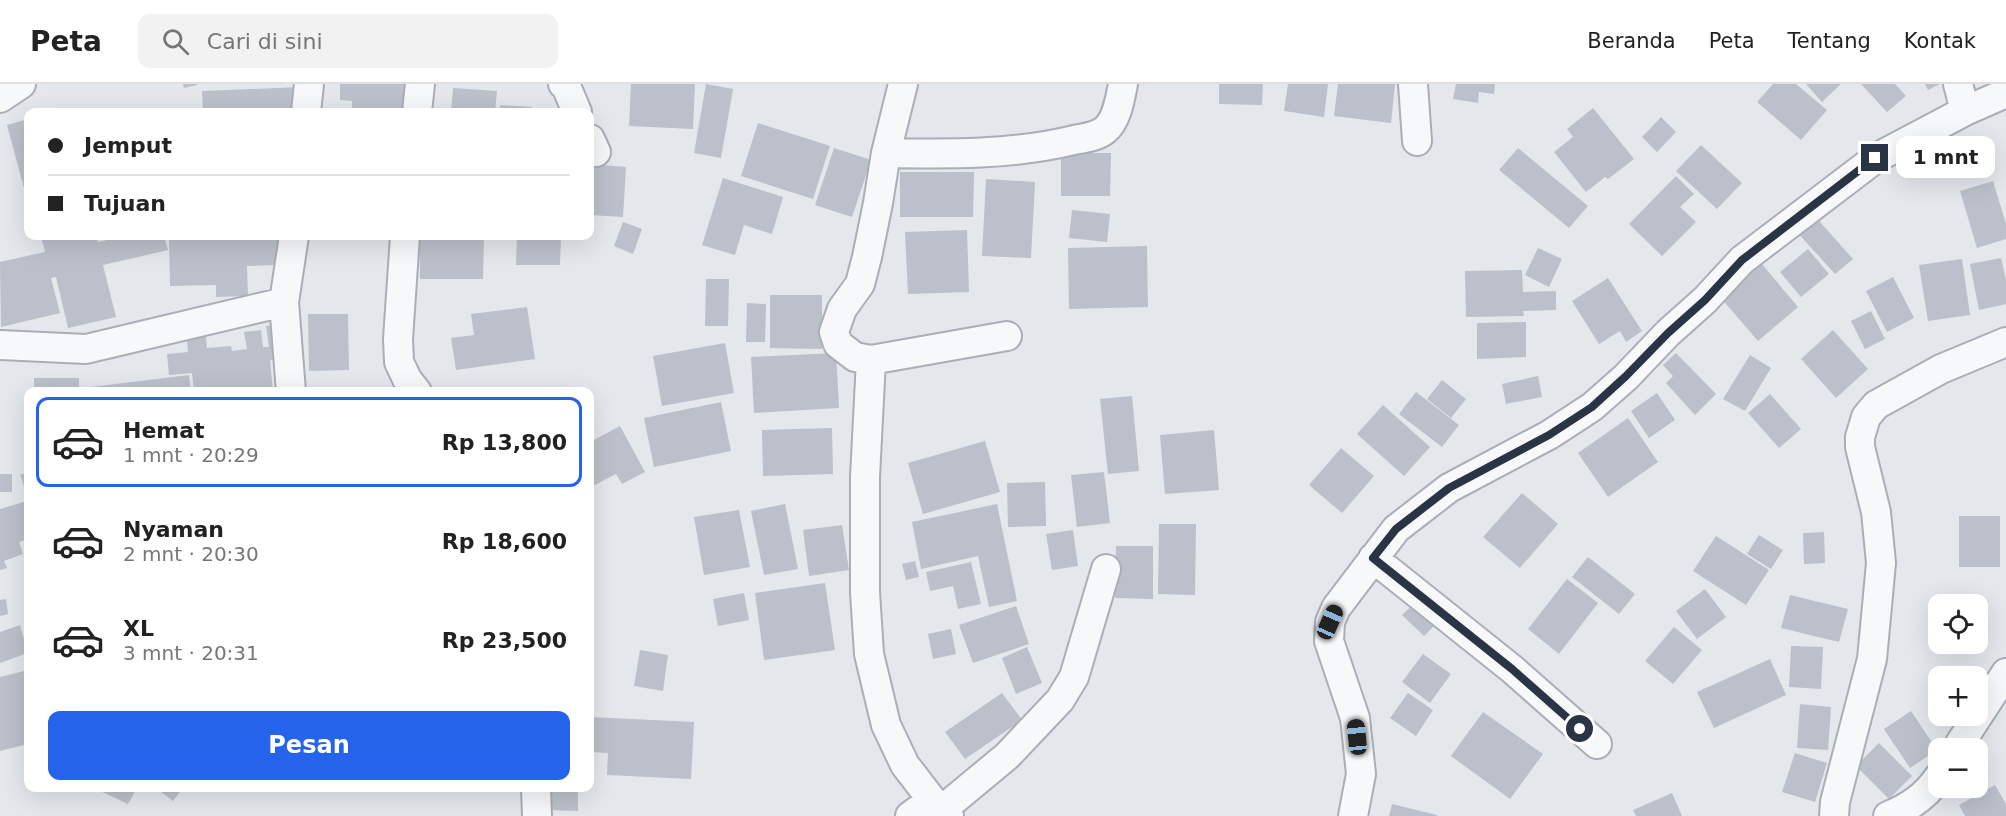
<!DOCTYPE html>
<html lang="id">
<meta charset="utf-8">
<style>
body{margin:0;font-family:"DejaVu Sans",sans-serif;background:#f2f2f2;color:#222;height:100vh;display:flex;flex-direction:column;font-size:22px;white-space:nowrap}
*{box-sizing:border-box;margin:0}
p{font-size:20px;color:#767676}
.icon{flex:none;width:33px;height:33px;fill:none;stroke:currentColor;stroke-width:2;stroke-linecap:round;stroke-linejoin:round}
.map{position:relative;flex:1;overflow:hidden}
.side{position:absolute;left:24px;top:303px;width:570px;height:405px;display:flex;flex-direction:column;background:#fff;border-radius:12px;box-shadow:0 6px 24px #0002}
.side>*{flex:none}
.banner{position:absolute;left:24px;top:24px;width:570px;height:132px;border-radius:12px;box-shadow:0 6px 24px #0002;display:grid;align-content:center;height:132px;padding:0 24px;background:#fff}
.fabs{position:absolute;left:1928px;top:510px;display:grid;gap:12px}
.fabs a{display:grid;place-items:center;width:60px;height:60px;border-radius:12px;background:#fff;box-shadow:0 6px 24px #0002;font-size:30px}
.end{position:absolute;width:27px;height:27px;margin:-14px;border:8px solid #2b3445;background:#fff;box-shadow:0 0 0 3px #fff}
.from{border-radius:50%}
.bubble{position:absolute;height:42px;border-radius:12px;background:#fff;box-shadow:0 6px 24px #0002;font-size:20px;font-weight:700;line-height:42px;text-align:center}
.car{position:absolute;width:18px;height:36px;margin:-18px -9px;border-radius:8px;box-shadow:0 0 4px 2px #0007;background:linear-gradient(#222 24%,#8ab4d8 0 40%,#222 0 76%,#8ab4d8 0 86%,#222 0)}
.banner b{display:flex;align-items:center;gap:21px;height:57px;font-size:22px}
.banner b+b{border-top:2px solid #e0e0e0}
.banner i{width:15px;height:15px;background:#222}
ul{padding:10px 0 0;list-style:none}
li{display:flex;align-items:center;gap:18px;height:90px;margin:0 12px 9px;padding:0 12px;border:3px solid transparent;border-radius:12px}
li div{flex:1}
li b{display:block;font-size:22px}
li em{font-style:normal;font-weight:700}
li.active{border-color:#2563eb}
li>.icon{width:54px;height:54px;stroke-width:1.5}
.cta{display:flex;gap:12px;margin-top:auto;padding:12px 24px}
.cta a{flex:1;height:69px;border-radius:12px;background:#2563eb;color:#fff;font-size:24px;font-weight:700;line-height:69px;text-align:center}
header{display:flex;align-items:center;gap:36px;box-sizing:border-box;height:84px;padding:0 30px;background:#fff;border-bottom:2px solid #e0e0e0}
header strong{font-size:28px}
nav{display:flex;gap:33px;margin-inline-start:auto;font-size:21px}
.search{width:420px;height:54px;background:#f2f2f2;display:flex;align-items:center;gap:15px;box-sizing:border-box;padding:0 21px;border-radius:12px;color:#767676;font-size:22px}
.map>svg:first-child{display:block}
</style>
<header>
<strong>Peta</strong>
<div class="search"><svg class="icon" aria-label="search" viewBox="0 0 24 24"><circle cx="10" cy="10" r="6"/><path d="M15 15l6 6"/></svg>Cari di sini</div>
<nav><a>Beranda</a><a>Peta</a><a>Tentang</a><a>Kontak</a></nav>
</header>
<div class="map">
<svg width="2006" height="732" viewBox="0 0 2006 732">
<rect width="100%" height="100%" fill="#e4e7ec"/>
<path fill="#bbc0ca" d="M183,0H197V1L184,4Z
M340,0H414V28H352V17L340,16Z
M631,0H695L693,45L629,42Z
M706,0L733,5L721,74L694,69Z
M1219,0H1263L1262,21L1219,20Z
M1288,0H1328L1324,33L1284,27Z
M1338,0H1395L1391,39L1334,32Z
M1456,0H1495L1494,10L1479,8L1478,19L1453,15Z
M1773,0H1796L1827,26L1801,56L1757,18Z
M1806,0H1841L1822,18Z
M1861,0H1895L1906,12L1887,28Z
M1925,0H1940L1928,6Z
M300,3L301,28H203L202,7Z
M453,4L497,7L495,28H451Z
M500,21L532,23V28H500Z
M1593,24L1634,75L1608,95L1605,93L1586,108L1554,68L1573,53L1567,45Z
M1661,33L1676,48L1657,68L1642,53Z
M28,35V119L7,41Z
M758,39L830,62L813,115L741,92Z
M1701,61L1742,99L1717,125L1676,87Z
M834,64L871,76L852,133L815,121Z
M1518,64L1588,122L1569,144L1499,86Z
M1061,69H1111L1110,112H1061Z
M590,80L626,83L623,133L590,131Z
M900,88H974L973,133H900Z
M1676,92L1694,110L1680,123L1696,138L1662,172L1629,140Z
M723,94L783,113L772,150L744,141L735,171L702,161Z
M986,95L1035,98L1031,174L982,172Z
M1993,97L2006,140V155L1977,164L1960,107Z
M1072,126L1110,130L1107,158L1069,154Z
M1813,130L1853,175L1835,190L1795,146Z
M623,138L642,145L633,170L614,162Z
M967,146L969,208L908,210L905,148Z
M41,152H96L98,158L125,152H164L168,166L103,181L116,233L68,244L56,193L51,194L60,229L1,243L0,178L45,168Z
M169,152H277L278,181L247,182L248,212L216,213V201L170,202Z
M459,152H484L483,195H420V153Z
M517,152H561L560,181H516Z
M1147,162L1148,223L1069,225L1068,164Z
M1538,164L1562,175L1549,203L1525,191Z
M1808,165L1829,190L1801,213L1780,188Z
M2001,174L2006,196V220L1979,226L1970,180Z
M1962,175L1970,231L1928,237L1919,181Z
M1761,179L1798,223L1758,257L1721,214Z
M1522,186L1523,208L1556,207V226L1523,227L1524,232L1466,233L1465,187Z
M1893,193L1914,234L1887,248L1866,207Z
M1608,194L1642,247L1626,258L1620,247L1599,260L1572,217Z
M706,195H729L728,242H705Z
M770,211H822V265L770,264Z
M747,219L766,220L765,258H746Z
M527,223L535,275L456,286L451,254L474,251L471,230Z
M1871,227L1885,255L1865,265L1851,237Z
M308,230H348L349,286L309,287Z
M1526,238V273L1477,275V239Z
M280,241L284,274L270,276L273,308H194L192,289L169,291L167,270L188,268L186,246L205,244L207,264L231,262L232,267L247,265L244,248L261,246L263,263H269L266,242Z
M1833,246L1868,285L1836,314L1801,275Z
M725,259L734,309L662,322L653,272Z
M836,269L839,324L754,329L751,273Z
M1676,269L1716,310L1695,331L1666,299L1673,292L1663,281Z
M1750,271L1771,284L1745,327L1723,315Z
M189,291L191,308H83V304Z
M1538,292L1542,313L1506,320L1502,300Z
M34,294H79V308H34Z
M1442,296L1466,315L1451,334L1427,315Z
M1416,308L1459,341L1442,363L1399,330Z
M1657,309L1675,336L1649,354L1631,327Z
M1770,310L1801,345L1779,364L1748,329Z
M1132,312L1139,387L1108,390L1100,315Z
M721,318L731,367L654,383L644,334Z
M1383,321L1430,363L1404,392L1357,350Z
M1628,334L1658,378L1608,413L1578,369Z
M620,342L645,388L622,400L616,390L593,402L590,396V358Z
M832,344L833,390L763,392L762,346Z
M1214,346L1219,406L1165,410L1160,351Z
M985,357L1000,408L923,430L908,379Z
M1341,364L1374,392L1342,429L1309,401Z
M28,388V407L26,408L20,391Z
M1104,388L1110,439L1077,443L1071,391Z
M0,390H12V408H0Z
M1045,398L1046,442L1008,443L1007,399Z
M1522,409L1558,440L1520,484L1483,453Z
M27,417L28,455L19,458L23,470L4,477L7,484L0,486V425Z
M785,420L798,485L764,491L751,427Z
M997,420L1017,517L989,523L978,472L921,485L912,438Z
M739,426L750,483L704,491L694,433Z
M1959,432H2000V483H1959Z
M1159,440H1196L1195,511L1158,510Z
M842,441L849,486L809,492L803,446Z
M1073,446L1078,482L1052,486L1046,450Z
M1824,448L1825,479L1804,480L1803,449Z
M1759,451L1783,466L1771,485L1747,470Z
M1716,452L1769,486L1746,521L1693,487Z
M1116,462H1153V515L1115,514Z
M1588,473L1635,510L1619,530L1572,493Z
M915,477L919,493L906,496L902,480Z
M971,478L981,520L958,525L953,502L930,507L926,488Z
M1567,495L1598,519L1559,570L1528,545Z
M825,499L835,566L764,576L755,509Z
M1705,505L1726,533L1697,555L1676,527Z
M744,509L749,536L718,542L713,515Z
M1790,511L1848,525L1839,558L1781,544Z
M1420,514L1441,535L1424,552L1402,531Z
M6,515L8,530L0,532V516Z
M1016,522L1029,560L973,579L959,541Z
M20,541L28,569L0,579V548Z
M1674,543L1702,566L1673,600L1645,577Z
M951,545L956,570L933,575L928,550Z
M1791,562L1823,563L1821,605L1789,603Z
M1027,563L1042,599L1016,610L1002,574Z
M640,566L668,571L663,607L634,602Z
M1423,570L1451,590L1430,619L1402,598Z
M1770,575L1786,611L1714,644L1697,608Z
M28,586V660L0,667V593Z
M1002,609L1022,636L965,675L945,648Z
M1408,609L1433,626L1416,652L1390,634Z
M1800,620L1831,623L1828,666L1797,664Z
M1911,627L1937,666L1910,684L1884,645Z
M1483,628L1543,670L1510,715L1451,672Z
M590,633L694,638L691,695L607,691L608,669L590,668Z
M1879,659L1912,692L1889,715L1856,682Z
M1795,669L1827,679L1815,718L1782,708Z
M1995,701L2006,720V732H1965L1959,721Z
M94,704H137L128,720Z
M156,704H183L173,717Z
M550,704H578V727L549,726Z
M1672,709L1682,732H1636L1633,726Z
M1392,720L1437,731V732H1389Z"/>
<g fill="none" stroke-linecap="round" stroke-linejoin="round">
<g stroke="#a9aeb7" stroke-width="32">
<path id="street" d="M563,0L566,2L577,28
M1413,0L1417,57
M1958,0L1965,27
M0,14L21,0
M306,28L309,0
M417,28L420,0
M590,55L596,68
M886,69C949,70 1013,71 1074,56C1084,54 1096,53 1105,46C1117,36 1120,15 1123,0
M405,152L398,255L399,278L407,295L417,308
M0,261L86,265L284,218
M871,276L855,273L838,260L834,248L842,225L860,200L867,173L878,119L886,69L903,0
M291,308L284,218L294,152
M1373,474L1512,585L1597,660
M1957,664L2006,589
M536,704L537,732
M910,732L932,716L905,681L886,641L869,570L865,508V393L871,276L1007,252
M949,732L943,725L1007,672L1060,616L1074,593L1106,485
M1353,732L1361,690L1355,634L1329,557L1330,538L1336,524L1396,445L1449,404L1549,351L1592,323L1626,293L1668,249L1705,216L1742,176L1876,74L1965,27L2006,9
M1834,732L1835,718L1872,575L1881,479L1876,428L1860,363V353L1866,333L1876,321L1941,285L2006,258
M1888,732C1908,724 1926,712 1938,694"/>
</g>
<use href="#street" stroke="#f7f8fa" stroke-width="28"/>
</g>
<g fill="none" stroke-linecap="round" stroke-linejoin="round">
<path stroke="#2b3445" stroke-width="8" d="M1580,645L1512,585L1373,474L1396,445L1449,404L1549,351L1592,323L1626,292L1668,249L1705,216L1742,176L1875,74"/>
</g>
</svg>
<div class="fabs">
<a><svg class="icon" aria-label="locate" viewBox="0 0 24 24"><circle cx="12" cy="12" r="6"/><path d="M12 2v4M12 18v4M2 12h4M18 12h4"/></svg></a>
<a>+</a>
<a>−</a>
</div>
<i class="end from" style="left:1580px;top:645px"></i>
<i class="end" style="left:1875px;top:74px"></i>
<div class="bubble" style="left:1896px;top:52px;width:99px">1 mnt</div>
<i class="car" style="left:1330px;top:538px;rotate:24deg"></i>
<i class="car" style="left:1357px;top:653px;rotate:354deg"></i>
<div class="banner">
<b><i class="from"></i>Jemput</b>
<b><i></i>Tujuan</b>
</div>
<section class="side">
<ul>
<li class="active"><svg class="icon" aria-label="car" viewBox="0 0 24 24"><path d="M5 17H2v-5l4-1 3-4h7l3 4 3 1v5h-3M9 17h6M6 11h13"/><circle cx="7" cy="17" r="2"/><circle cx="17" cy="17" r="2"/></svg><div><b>Hemat</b><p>1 mnt · 20:29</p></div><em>Rp 13,800</em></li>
<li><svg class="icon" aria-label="car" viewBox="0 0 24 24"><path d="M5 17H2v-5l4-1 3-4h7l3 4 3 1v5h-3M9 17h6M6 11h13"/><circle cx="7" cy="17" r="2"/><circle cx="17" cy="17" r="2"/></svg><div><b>Nyaman</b><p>2 mnt · 20:30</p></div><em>Rp 18,600</em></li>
<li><svg class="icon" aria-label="car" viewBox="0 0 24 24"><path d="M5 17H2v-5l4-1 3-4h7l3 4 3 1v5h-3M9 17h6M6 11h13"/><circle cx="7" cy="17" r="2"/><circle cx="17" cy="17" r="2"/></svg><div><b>XL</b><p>3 mnt · 20:31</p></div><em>Rp 23,500</em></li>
</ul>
<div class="cta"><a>Pesan</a></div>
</section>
</div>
